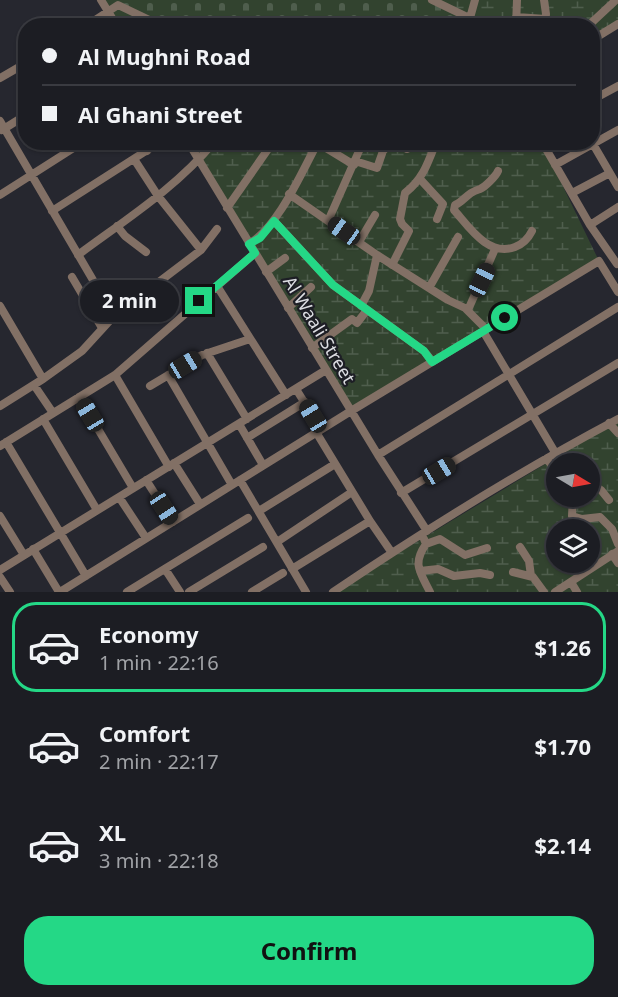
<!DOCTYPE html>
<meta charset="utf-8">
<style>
body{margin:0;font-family:"Noto Sans",sans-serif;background:#25262b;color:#f1f3f6;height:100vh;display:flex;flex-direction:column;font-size:22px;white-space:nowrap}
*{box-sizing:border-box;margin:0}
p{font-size:20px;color:#a0a2a6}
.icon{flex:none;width:33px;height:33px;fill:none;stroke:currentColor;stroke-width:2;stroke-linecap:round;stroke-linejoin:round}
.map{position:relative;height:592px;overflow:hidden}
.details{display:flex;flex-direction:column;background:#1c1d23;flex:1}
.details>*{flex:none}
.top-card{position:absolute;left:18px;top:18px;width:582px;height:132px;border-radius:24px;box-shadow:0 2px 4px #0004,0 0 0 2px #3a3b41;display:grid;align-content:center;height:132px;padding:0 24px;background:#1c1d23}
.needle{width:39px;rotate:100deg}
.tools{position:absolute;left:546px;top:453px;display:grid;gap:12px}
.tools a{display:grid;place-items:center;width:54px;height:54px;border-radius:50%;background:#1c1d23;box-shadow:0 2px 4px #0004,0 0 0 2px #3a3b41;font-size:30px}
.end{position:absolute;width:27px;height:27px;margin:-14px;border:8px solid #24d886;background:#111;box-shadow:0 0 0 3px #111}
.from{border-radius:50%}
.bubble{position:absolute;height:42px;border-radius:21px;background:#1c1d23;box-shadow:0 2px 4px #0004,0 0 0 2px #3a3b41;font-size:20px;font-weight:700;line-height:42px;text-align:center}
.car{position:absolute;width:18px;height:36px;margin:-18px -9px;border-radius:8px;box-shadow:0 0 4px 2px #0007;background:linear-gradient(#222 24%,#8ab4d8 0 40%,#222 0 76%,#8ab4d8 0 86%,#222 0)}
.top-card b{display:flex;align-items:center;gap:21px;height:57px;font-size:22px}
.top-card b+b{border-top:2px solid #3a3b41}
.top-card i{width:15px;height:15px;background:#f1f3f6}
ul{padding:10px 0 0;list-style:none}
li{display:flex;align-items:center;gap:18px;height:90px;margin:0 12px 9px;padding:0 12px;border:3px solid transparent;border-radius:24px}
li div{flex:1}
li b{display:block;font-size:22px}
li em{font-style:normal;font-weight:700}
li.active{border-color:#24d886}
li>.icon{width:54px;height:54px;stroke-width:1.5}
.primary-button{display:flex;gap:12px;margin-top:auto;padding:12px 24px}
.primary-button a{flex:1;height:69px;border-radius:24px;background:#24d886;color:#111;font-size:24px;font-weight:700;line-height:69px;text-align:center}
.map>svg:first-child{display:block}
</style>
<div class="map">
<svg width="618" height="592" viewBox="0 0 618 592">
<defs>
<pattern id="wetland-marsh" width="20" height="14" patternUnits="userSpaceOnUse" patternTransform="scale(1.5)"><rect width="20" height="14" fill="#32432f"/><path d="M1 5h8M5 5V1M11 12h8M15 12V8" fill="none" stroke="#4f5e4d"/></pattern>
<pattern id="cemetery-stones" width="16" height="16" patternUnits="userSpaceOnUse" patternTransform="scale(1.5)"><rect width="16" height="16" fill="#32432f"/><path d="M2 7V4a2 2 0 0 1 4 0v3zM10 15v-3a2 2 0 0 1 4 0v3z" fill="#4f5e4d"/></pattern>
</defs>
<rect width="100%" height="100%" fill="#26272f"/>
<path fill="url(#wetland-marsh)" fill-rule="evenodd" d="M101,0H618V27L593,43L592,26L116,25Z
M187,143H542L599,261L351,411Z
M618,420V592H334ZM556,464H590V496H556ZM556,530H590V562H556Z"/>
<path fill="url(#cemetery-stones)" d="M104,0H440L482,20L480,26H171L119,2L110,9Z"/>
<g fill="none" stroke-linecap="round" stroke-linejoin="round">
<path stroke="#827065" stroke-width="8" d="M101,0L117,26
M432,0L486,26
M544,0L546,14L545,26
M516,17L546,19
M470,18L475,0
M86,26L118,5L162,26
M516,26L517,0
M588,26L616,0
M592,40L618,24
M0,78L26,63
M592,100L618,86
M0,121L114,316
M2,130L26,115
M141,142L147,151
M188,142L378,455L427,531
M299,142L313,151
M406,142L407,149
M542,142L590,225L617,264
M318,143L354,165
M593,144L618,187
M134,159L158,196L201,250
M355,161L377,168L383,151L391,142
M555,165L618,130
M498,171C496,176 485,187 480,189C477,190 474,191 471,193C465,197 462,202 455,205L454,210C469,227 488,257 515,247C523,244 528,239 532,231
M420,179L443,204L437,219
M572,193L610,173
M289,194L377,255L448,300L465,308L486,329
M0,195L83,142
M227,208L273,142
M52,211L160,142
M274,221L333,285L424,351L432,361
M328,221L363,142
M590,225L618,207
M117,226L125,236L146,252
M359,242L375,215
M249,244C279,226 301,173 318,142
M78,255C125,220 176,188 214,142
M392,265L409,231L402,224L400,219L405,193C423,179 428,163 436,142
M266,272L285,258
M72,277L102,328
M217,286L286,395
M429,288L458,237
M0,306L43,379
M361,306L369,291L377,255
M288,308L311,287
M468,310L495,249
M483,331L556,454
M312,348L352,319L357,323L367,310
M207,353L247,419
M115,375L169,467
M168,375L232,485
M34,385L53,413
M150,386L202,355L250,339
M296,389L321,429
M79,397L133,488
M0,406L43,379L82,351L114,316L201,250L217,229
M43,419L97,510
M609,423L618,433
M239,424L263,465
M247,438L305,402
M6,442L86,576
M0,446L115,375L255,253
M378,455L618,307
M546,459L556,469
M174,463L200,504
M146,480L173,522
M240,480L306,592
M590,483L601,490L609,500
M401,493L618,363
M573,496L572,516L582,519L600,517L612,529L618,544
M119,497L146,538
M259,511L335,464
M0,516L24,555
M370,521L392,553
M424,539L426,544C412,564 420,572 430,592
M277,542L352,492
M426,544L440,539L465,555L487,548
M520,547L529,561L531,576
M33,549L59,592
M612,554L618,563
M165,569L180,592
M292,569L370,521L316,432
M0,570L326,370
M420,571L438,569L454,576L480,573L490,575
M513,572L533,577L544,592
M0,577L10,592
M571,582L577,592
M60,592L351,411L599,261L618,292
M127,592L248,518
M189,592L263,547
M252,592L283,573
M333,592C425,530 520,471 618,419
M555,592L618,551"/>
</g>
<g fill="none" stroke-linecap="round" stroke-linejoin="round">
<path stroke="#24d886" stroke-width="8" d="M199,301L255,253L249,244L260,238L274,221L333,285L424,351L432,362L505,318"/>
</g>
<g text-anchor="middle" stroke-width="4.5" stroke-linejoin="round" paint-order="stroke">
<g font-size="18" fill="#dbdce1" stroke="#1d1e25">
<text transform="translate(319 330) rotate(59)" y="6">Al Waali Street</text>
</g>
</g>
</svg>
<div class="tools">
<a><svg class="needle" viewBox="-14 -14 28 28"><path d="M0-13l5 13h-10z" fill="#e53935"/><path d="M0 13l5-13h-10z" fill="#a0a2a6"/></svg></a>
<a><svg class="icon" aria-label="layers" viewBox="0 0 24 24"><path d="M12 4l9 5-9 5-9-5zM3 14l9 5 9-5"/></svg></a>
</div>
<i class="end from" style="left:505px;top:318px"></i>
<i class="end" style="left:199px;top:301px"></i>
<div class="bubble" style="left:80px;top:280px;width:99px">2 min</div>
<i class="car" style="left:344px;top:231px;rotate:305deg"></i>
<i class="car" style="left:482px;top:280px;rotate:25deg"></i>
<i class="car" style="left:185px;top:365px;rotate:59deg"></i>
<i class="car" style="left:90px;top:415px;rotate:329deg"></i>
<i class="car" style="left:313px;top:416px;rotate:329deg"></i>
<i class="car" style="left:439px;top:471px;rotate:59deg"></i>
<i class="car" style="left:164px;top:508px;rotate:147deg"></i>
<div class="top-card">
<b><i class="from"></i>Al Mughni Road</b>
<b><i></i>Al Ghani Street</b>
</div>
</div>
<section class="details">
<ul>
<li class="active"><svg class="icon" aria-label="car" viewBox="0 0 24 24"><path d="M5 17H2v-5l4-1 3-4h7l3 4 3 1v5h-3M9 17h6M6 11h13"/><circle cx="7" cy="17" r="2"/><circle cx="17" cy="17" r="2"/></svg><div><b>Economy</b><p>1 min · 22:16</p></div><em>$1.26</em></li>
<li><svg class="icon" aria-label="car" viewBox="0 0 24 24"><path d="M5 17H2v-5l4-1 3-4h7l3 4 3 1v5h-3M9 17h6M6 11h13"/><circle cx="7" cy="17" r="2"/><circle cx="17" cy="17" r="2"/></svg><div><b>Comfort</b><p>2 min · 22:17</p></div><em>$1.70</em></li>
<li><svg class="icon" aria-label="car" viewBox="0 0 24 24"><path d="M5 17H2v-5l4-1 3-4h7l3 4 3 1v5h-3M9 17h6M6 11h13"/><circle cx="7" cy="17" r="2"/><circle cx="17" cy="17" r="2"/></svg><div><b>XL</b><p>3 min · 22:18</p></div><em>$2.14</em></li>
</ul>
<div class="primary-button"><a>Confirm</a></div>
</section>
